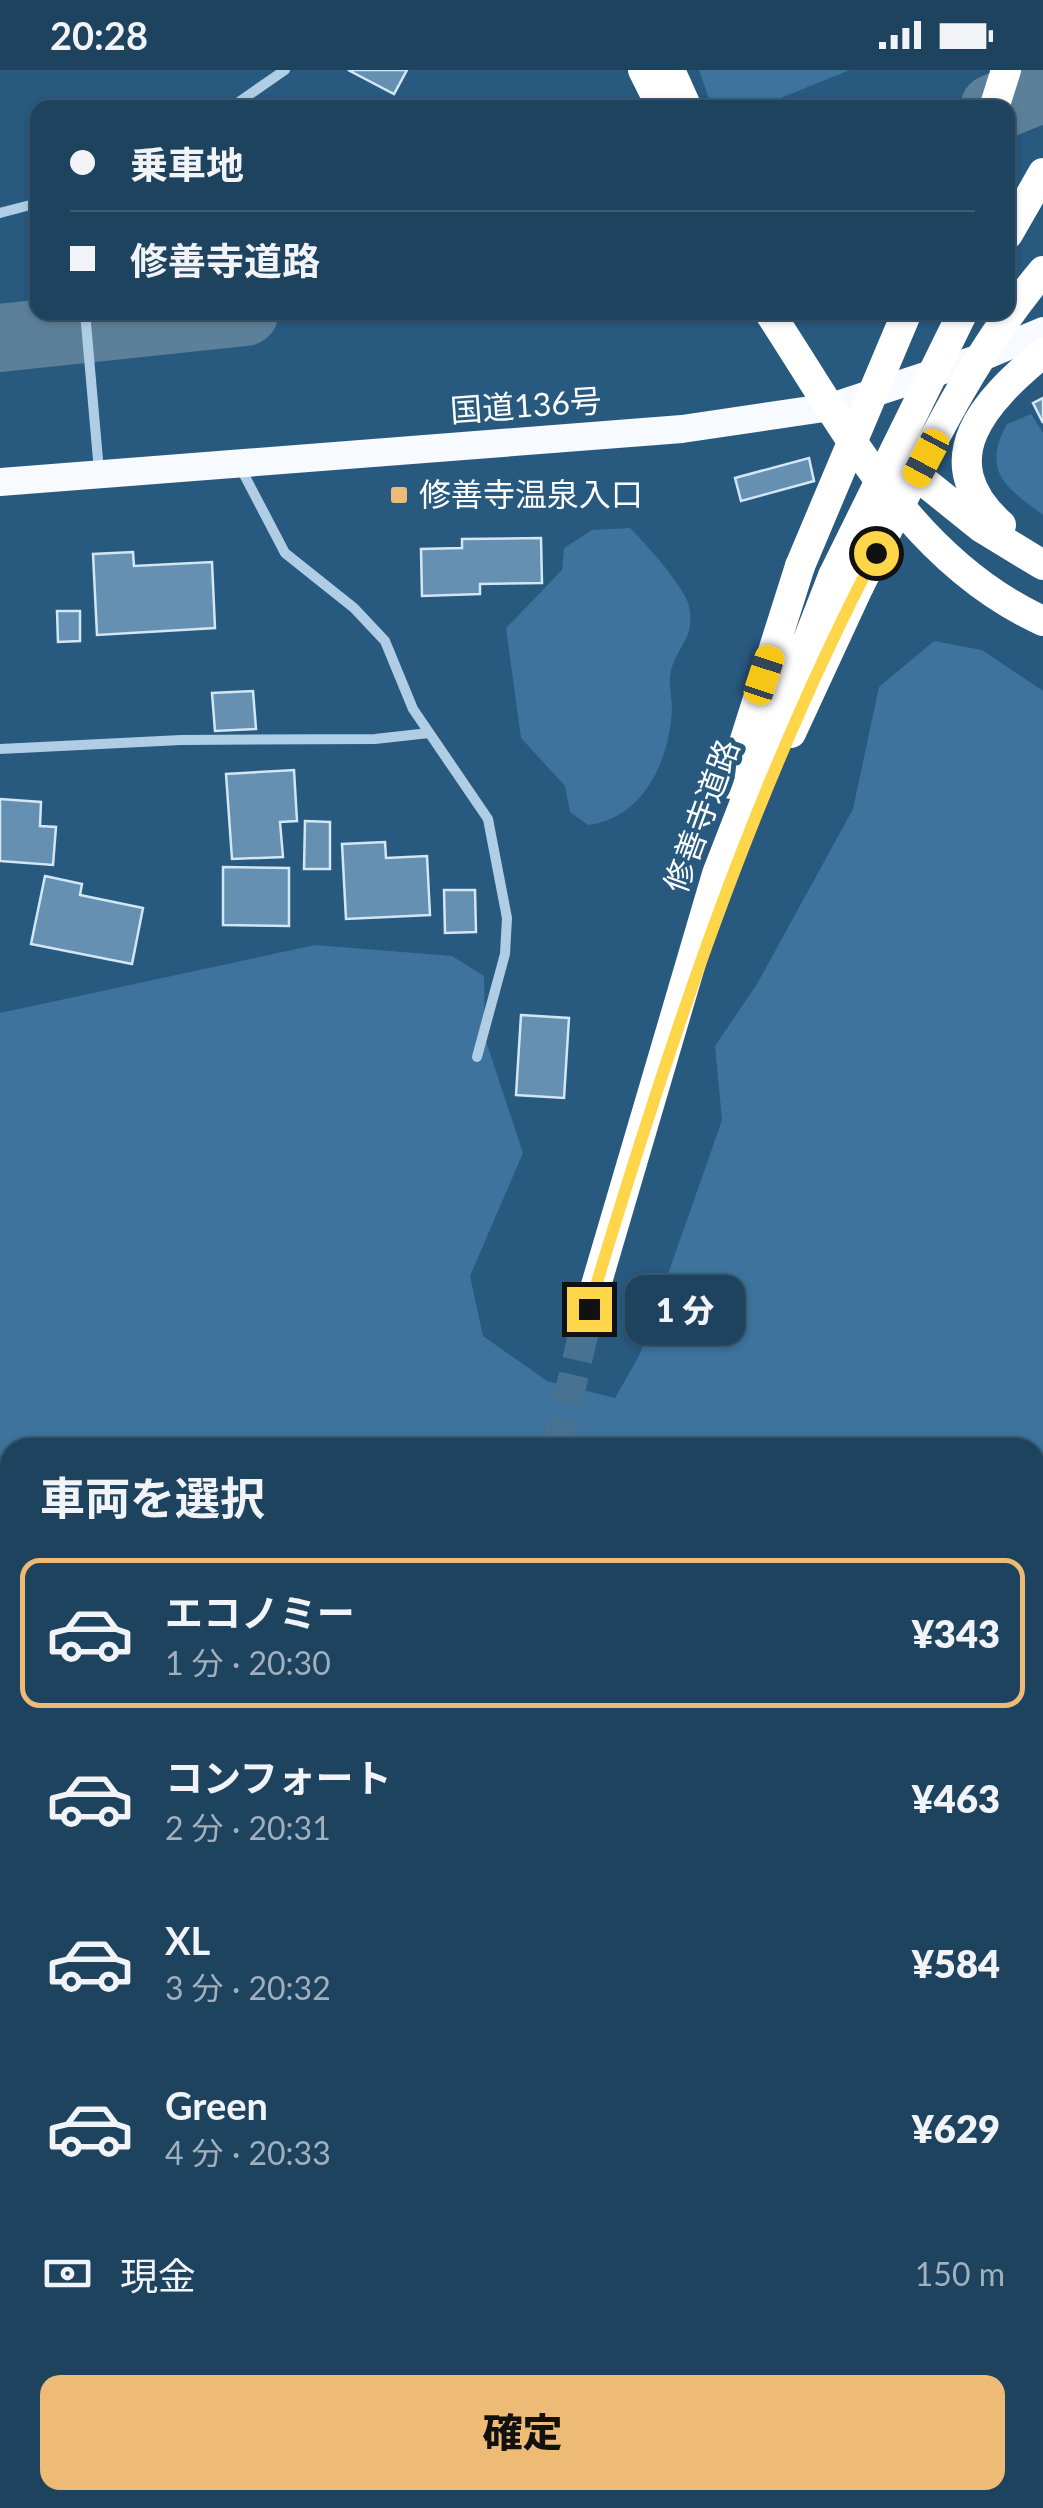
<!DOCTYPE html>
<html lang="ja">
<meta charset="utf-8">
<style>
body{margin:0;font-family:Lato,"Noto Sans JP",sans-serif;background:#264a65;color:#f1f3f6;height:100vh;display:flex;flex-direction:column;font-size:38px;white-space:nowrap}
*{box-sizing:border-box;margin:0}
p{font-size:32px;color:#a1b0bd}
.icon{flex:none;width:55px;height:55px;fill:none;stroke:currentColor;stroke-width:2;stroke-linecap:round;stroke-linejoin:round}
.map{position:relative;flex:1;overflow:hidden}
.details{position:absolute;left:0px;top:1368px;width:1045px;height:1072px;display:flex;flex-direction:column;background:#1e435f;border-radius:30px 30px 0 0;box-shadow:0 2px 8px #0004,0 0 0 2px #3c5c74}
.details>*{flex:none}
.top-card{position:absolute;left:30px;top:30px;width:985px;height:220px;border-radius:20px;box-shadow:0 2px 8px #0004,0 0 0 2px #3c5c74;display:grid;align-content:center;height:220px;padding:0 40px;background:#1e435f}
.end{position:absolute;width:45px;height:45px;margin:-22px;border:12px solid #ffd54a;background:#111;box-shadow:0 0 0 5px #111}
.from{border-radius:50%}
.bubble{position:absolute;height:70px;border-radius:20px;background:#1e435f;box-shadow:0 2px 8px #0004,0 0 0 2px #3c5c74;font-size:32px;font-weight:800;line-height:70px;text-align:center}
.car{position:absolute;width:30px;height:60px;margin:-30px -15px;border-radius:12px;box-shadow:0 0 8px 2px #0007;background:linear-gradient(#f5c518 24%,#345 0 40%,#f5c518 0 76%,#345 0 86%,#f5c518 0)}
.top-card b{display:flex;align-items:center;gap:35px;height:95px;font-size:38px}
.top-card b+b{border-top:2px solid #3c5c74}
.top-card i{width:25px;height:25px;background:#f1f3f6}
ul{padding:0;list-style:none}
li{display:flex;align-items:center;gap:30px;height:150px;margin:0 20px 15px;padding:0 20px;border:5px solid transparent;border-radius:20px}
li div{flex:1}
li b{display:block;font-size:38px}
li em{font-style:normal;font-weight:800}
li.current{border-color:#edbb76}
li>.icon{width:90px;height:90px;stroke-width:1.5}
h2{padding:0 40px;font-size:45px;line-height:120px}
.pay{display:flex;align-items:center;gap:25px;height:110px;padding:0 40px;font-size:38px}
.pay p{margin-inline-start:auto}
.action{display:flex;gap:20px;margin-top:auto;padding:20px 40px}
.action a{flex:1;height:115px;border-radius:20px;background:#edbb76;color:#111;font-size:40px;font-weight:800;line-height:115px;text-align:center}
.status{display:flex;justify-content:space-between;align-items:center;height:70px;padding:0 50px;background:#1e435f;direction:ltr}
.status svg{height:28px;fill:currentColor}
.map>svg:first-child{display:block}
</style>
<div class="status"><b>20:28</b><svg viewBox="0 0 49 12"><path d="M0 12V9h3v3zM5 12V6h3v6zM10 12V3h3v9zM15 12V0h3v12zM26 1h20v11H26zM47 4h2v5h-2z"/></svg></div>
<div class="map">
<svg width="1043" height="2438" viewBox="0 0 1043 2438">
<rect width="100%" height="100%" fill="#28597f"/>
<path fill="#3d739c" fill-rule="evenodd" d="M699,0H850L758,37L712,38Z
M1031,344L1043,363V445C1006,417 981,402 1007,354Z
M630,458C646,474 684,516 689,536C696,568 677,576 671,601C668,613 672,628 672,640C669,691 644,748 588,755L570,742L565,716L521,668L506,558L562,500L564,478L592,460Z
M934,571L982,580L1043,621V2438H0V943L315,875L452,886L484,906L485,968L523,1083L470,1206L483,1266L547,1311L615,1328L640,1284L722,1050L715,976L757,914L853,739L879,617ZM10,1378H1035V2430H10Z"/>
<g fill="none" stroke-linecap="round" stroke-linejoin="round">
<path stroke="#5d809a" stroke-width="68" d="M994,38L1043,18
M0,268L245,242"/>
</g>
<path fill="#6590b1" stroke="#d2e6f4" stroke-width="2.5" d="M348,0H407L394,24Z
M1043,328V353L1033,333Z
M809,388L814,411L741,431L735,408Z
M541,468L542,513L480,514V524L422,526L421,479L462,478V469Z
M133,482L134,496L212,492L215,558L97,565L93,484Z
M57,541H80V571L58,572Z
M253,621L256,659L215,661L212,623Z
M294,700L297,751L280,752L283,787L232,789L226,704Z
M0,729L41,732L40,756L56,757L53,795L0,791Z
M305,751L330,752V799H304Z
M385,772L386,788L427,786L430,845L346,849L342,774Z
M223,797L289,798V856L223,855Z
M45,806L82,814L80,825L143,838L132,894L31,874Z
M444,820H475L476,862L445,863Z
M521,945L569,948L564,1028L516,1025Z"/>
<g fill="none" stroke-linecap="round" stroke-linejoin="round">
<path stroke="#487292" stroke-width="30" stroke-dasharray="30 15" stroke-linecap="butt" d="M557,1378L589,1239
M533,2430V2438"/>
<path stroke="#afcee5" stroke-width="10" d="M230,38L285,0
M0,143L38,133
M85,242L99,401
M239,395L285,483L354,538L385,571L413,639L488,749L507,848L505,884L477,987
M0,679L181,670L375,669L429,663"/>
<path stroke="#f7fafe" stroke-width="28" d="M0,412L682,359L831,337L980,288L1043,261"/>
<path stroke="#fff" stroke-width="30" d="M643,0L662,38
M670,0L687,38
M994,38L1006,0
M1008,164L1043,103
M769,242C846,359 911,491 1043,551
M896,389L982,458L1043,495
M1001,455C928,389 986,330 1043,283
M791,663L859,516
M731,714L800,496
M589,1239L717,804L833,506"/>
<path stroke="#fff" stroke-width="30" d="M800,496L907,242
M833,506L963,242
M859,516C914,410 965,293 1043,201"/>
</g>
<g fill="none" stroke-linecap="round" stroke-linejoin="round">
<path stroke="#ffd54a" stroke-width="12" d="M589,1239C666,982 751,722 876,483"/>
</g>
<rect fill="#edbb76" stroke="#28597f" stroke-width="4" x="389" y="415" width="20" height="20" rx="5"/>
<g text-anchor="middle" stroke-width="10" stroke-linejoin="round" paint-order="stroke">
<g font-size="32" fill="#fff" stroke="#28597f">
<text transform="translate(526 336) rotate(-4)" y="11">国道136号</text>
<text transform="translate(702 746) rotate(-70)" y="11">修善寺道路</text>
</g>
<g font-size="32" fill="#fff" stroke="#28597f" text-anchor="start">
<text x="419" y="436">修善寺温泉入口</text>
</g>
</g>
</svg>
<i class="end from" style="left:876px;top:483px"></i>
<i class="end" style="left:589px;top:1239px"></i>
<div class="bubble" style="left:625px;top:1205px;width:120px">1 分</div>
<i class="car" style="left:926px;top:388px;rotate:208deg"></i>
<i class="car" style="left:764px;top:605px;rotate:18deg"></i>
<div class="top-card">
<b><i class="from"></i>乗車地</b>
<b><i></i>修善寺道路</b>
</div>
<section class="details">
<h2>車両を選択</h2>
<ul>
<li class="current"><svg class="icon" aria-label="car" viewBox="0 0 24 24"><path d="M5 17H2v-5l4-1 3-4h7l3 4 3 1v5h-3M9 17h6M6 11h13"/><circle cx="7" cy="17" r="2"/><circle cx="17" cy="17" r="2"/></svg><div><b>エコノミー</b><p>1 分 · 20:30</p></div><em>¥343</em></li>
<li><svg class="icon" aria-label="car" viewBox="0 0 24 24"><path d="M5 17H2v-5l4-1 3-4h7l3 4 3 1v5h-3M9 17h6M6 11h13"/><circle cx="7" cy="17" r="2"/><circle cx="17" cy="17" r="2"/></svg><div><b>コンフォート</b><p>2 分 · 20:31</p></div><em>¥463</em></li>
<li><svg class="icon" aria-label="car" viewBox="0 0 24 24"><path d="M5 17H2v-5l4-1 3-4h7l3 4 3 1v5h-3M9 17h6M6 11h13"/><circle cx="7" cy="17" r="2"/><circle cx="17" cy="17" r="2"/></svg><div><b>XL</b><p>3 分 · 20:32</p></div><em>¥584</em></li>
<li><svg class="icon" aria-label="car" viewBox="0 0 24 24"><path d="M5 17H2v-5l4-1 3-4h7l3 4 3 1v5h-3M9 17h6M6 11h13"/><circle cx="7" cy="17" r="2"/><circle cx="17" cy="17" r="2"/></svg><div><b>Green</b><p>4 分 · 20:33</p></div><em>¥629</em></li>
</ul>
<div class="pay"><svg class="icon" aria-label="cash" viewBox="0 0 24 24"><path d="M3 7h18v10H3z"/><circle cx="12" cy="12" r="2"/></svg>現金<p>150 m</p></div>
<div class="action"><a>確定</a></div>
</section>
</div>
